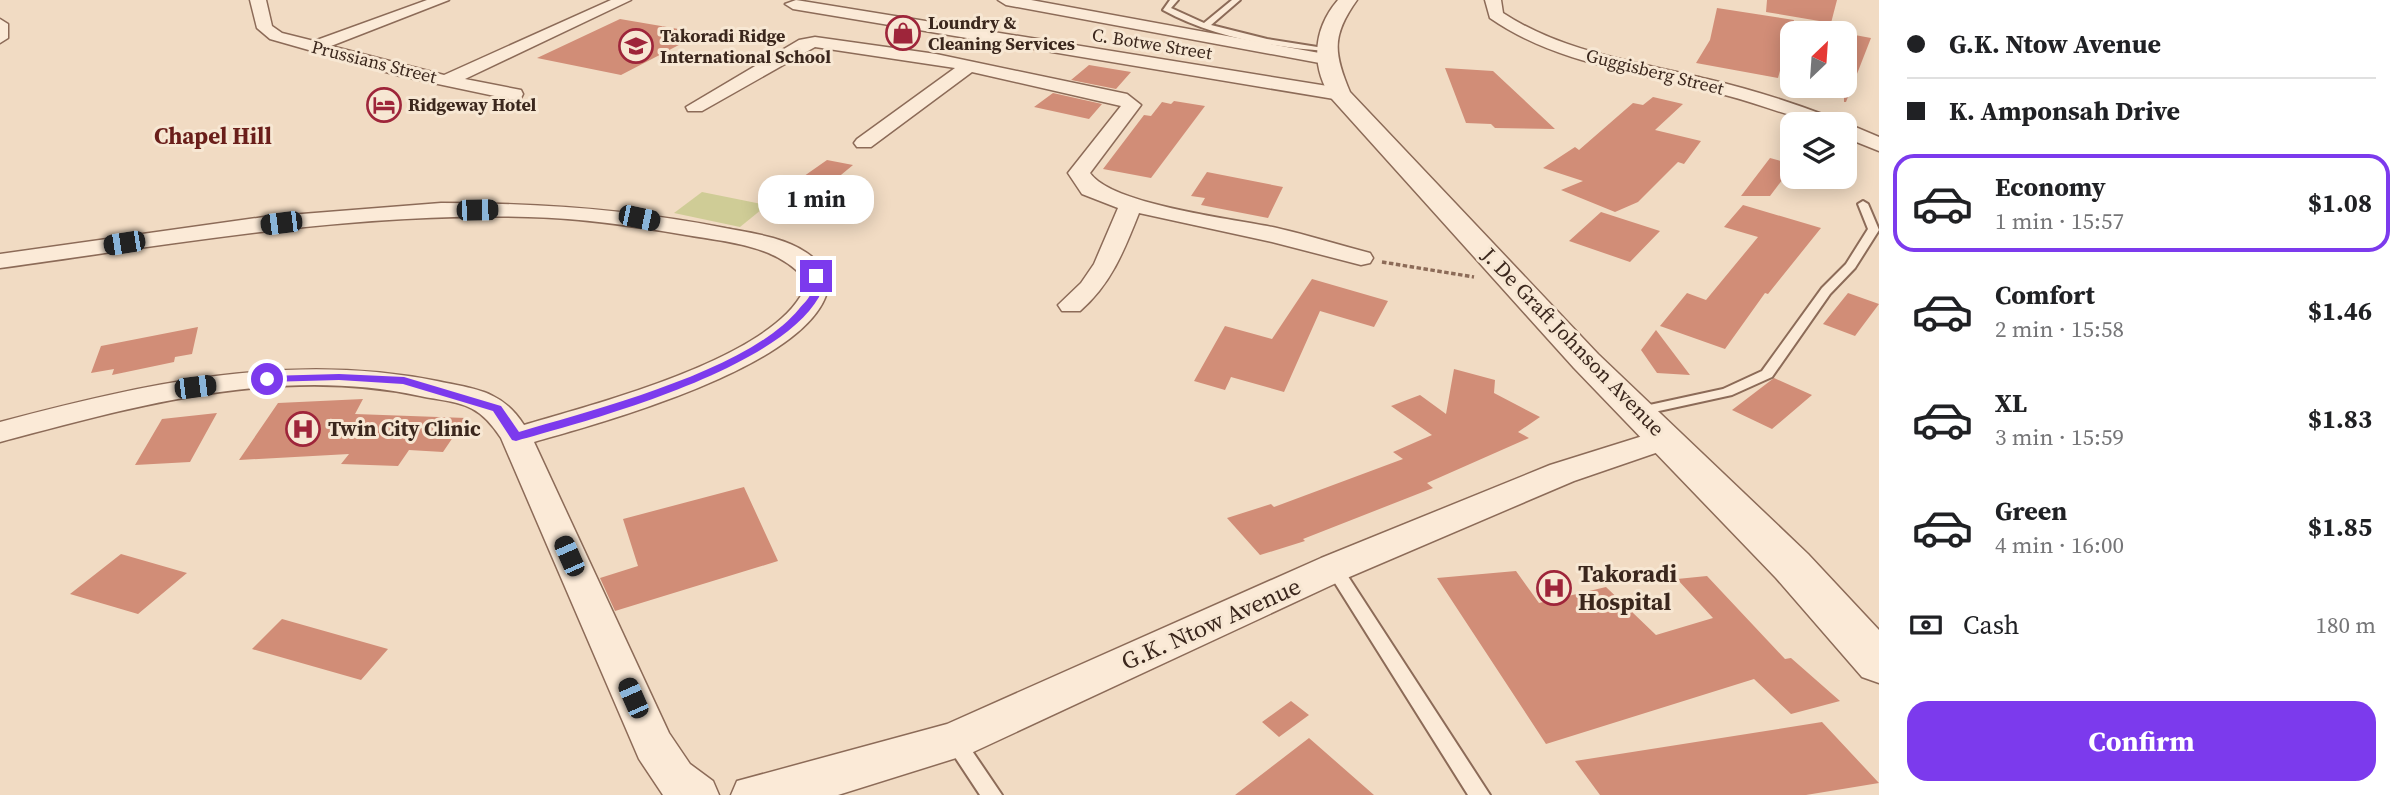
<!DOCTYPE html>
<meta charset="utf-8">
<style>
body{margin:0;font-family:"Source Serif 4",serif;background:#f2f2f2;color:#202124;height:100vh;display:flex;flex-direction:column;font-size:26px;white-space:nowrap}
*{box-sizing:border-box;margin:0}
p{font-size:23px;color:#757577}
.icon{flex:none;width:38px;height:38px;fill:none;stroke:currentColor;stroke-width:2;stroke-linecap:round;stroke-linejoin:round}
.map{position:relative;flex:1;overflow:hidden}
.drawer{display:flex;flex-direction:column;background:#fff;width:525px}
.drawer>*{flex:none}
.guide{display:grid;align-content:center;height:154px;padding:0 28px;background:#fff}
.needle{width:46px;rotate:25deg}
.controls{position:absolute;left:1780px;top:21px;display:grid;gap:14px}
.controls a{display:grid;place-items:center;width:77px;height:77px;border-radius:14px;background:#fff;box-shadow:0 4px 18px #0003;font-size:35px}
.end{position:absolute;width:32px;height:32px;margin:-16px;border:9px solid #7c3aed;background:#fff;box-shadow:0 0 0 4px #fff}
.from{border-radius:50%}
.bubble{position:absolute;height:49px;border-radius:21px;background:#fff;box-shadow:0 4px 18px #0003;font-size:23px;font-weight:700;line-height:49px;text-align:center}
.car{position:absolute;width:21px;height:42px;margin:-21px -10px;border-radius:9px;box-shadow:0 0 5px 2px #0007;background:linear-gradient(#222 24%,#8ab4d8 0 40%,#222 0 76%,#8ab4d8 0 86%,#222 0)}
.guide b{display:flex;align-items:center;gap:24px;height:66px;font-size:26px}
.guide b+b{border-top:2px solid #e0e0e0}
.guide i{width:18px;height:18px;background:#202124}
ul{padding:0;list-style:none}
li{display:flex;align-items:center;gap:21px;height:98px;margin:0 14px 10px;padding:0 14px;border:4px solid transparent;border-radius:21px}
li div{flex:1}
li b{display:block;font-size:26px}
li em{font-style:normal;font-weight:700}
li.current{border-color:#7c3aed}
li>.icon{width:63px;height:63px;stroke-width:1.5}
.pay{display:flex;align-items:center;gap:18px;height:77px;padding:0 28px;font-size:26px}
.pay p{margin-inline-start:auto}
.button{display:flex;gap:14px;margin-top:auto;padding:14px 28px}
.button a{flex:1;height:80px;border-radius:21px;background:#7c3aed;color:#fff;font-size:28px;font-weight:700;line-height:80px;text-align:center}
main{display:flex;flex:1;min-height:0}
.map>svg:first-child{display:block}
</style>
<main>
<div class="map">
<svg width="1879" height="795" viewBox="0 0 1879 795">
<rect width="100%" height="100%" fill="#f1dbc3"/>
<path fill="#cfcc96" d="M702,192L767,205L740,227L674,213Z"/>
<path fill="#d18d77" d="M1767,0H1837L1831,23L1766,12Z
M1717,8L1794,20L1778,78L1696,63L1710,40Z
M620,19L702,33L621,75L537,58Z
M1844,33L1871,38L1846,102H1844Z
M1089,65L1131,72L1116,89L1071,80Z
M1445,68L1493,71L1555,129L1495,128L1491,124L1466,123Z
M1053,93L1102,104L1089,119L1034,107Z
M1653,97L1683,104L1655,130L1701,141L1684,164L1678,162L1638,202L1615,212L1561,190L1583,181L1543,168L1575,147L1579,150L1633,103L1643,105Z
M1174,101L1205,106L1151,178L1103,169L1144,115L1151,116L1162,102L1171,104Z
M1770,158L1792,164V167L1770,196H1741Z
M827,160L853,165L824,189L797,181Z
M1207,172L1283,187L1268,218L1232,211L1201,205L1205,198L1191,196Z
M1743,205L1821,228L1768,294L1765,293L1725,349L1660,326L1687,293L1706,300L1758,237L1724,227Z
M1601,212L1660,231L1630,262L1569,241Z
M1312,279L1388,301L1374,327L1320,311L1284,392L1231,377L1225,390L1194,381L1225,326L1272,339Z
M1848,293L1879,304L1855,336L1823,324Z
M198,327L192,354L175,357L174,362L112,375L114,369L91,373L101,346Z
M1656,330L1690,375L1657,373L1641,350Z
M1454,369L1495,380L1494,393L1540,417L1518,432L1529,438L1427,483L1433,488L1303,539L1305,541L1260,555L1227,518L1271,504L1274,507L1403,459L1393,452L1432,435L1391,406L1420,395L1446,414Z
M1774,378L1812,395L1772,429L1732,410Z
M363,399L355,414L466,418L443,452L409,450L398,466L341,464L349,454L239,460L278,403Z
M217,413L190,462L135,465L162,419Z
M744,487L778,561L615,611L600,578L638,566L623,519Z
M121,554L187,573L138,614L70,594Z
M1516,571L1539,603L1606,587L1656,635L1713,618L1677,579L1707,576L1785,659L1791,658L1840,701L1791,714L1754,679L1546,744L1437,578Z
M282,619L388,649L361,680L252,649Z
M1291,701L1309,715L1279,737L1262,722Z
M1822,722L1879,783L1806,795H1600L1575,761Z
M1309,738L1374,795H1235Z"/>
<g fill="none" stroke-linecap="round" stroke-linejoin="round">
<g stroke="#8c6b58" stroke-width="4">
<path id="service" d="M1170,0H1178L1171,8L1204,23L1232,0H1240L1211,25L1267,39L1330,49L1326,51C1271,47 1212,37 1163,10Z
M1863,201L1868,204L1879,230L1855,268L1830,294L1772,377L1732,395L1636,416L1631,415L1629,412L1631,409L1723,389L1762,371L1822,288L1846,264L1868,229L1858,204Z
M1334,562L1340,564L1490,795H1468L1328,572L1326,568L1328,564Z
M955,733L962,736L1002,795H980L945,742L948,736Z"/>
</g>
<g stroke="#8c6b58" stroke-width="3">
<path id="minor" d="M250,0H266L272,26L282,33L314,41L427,0H449L331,46L444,75L611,0H631L465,79L521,90L523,94L521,98L514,100L400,76L270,39L257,28Z
M796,0L1340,88L1349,94L1340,100L793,9L785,4Z
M998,0H1031L1325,54L1334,59L1325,64L1006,5Z
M1485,0H1501L1503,13C1564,53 1638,62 1707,79C1767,93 1824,113 1879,137V151L1844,137V124C1803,124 1765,105 1725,95C1646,73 1559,66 1490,18Z
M0,19L8,24V38L0,43Z
M815,37L936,54L1127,94L1141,105L1090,173C1112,205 1235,219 1277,228C1308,235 1339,245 1370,253L1373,258L1370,263L1361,265L1272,242L1139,213C1124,251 1111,284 1080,311H1062L1058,305L1081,283L1094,264L1118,208L1082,194L1068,173L1121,106L972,72L871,147H857L854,143L857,139L955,68L815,47L702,111H688L686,107L799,40Z
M441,203C537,203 630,209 725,228C751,233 784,237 807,253C815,258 823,268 829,276C834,361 599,423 534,442L669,733L690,764L713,781L719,795H663L639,759L501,438C477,401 460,404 420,396C278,365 136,406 0,442V422C144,384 288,351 437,381C474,389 502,390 524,425C594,404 768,360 803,292V277C775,245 727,242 686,235C634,226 581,218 528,217C351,212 175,244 0,268V254L264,217Z
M1665,429L1676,432L1681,439L1676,446L1574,481L1347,578L969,754L838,795H731L737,781L947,724L1321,558L1550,465Z"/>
</g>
<g stroke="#8c6b58" stroke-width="3">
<path id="tertiary" d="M1338,0H1357C1332,35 1333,52 1350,92L1598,354L1808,554L1879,630V683L1862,677L1776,578L1574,368L1332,99C1310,66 1313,29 1338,0Z"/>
</g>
<path stroke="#8c6b58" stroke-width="3.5" stroke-dasharray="4.5 2.5" stroke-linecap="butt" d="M1382,262L1474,277"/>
<use href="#service" fill="#fbead7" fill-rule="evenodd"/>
<use href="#minor" fill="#fbead7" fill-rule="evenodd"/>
<use href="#tertiary" fill="#fbead7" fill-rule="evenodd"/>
</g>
<path fill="#7c3aed" d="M816,273L821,276C821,282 822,291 819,297C777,370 595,419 516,441L512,440L493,411L403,384L339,380L267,382L262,379L267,376L339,374L404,377L501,406L519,432C596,409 748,371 799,309C803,304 810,298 811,292C812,287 811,281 812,276Z"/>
<defs>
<g id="shop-ring" transform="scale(1.75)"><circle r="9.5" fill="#f7e7d3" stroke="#9e253a" stroke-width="1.5"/><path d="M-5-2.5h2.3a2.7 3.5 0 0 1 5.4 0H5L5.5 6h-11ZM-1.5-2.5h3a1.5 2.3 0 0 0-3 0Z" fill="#9e253a"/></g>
<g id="school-ring" transform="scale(1.75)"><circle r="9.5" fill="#f7e7d3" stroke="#9e253a" stroke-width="1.5"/><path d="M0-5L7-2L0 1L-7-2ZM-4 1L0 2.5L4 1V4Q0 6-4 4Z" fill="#9e253a"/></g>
<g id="hotel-ring" transform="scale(1.75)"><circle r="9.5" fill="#f7e7d3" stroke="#9e253a" stroke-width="1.5"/><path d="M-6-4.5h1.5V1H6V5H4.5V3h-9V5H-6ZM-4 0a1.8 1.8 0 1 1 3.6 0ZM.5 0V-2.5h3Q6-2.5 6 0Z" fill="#9e253a"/></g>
<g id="hospital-ring" transform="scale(1.75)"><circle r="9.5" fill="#f7e7d3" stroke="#9e253a" stroke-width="1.5"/><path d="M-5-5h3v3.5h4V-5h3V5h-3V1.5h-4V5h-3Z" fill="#9e253a"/></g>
</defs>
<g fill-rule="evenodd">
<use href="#shop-ring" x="903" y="33"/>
<use href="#school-ring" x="636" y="46"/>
<use href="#hotel-ring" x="384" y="105"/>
<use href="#hospital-ring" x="303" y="429"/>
<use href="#hospital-ring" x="1554" y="588"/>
</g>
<g text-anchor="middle" stroke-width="6" stroke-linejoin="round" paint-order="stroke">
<g font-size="18" font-weight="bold" fill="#3b271d" stroke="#f7e7d3" text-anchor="start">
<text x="928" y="29">Loundry &amp;<tspan x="928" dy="21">Cleaning Services</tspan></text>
<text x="660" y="42">Takoradi Ridge<tspan x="660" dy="21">International School</tspan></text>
<text x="408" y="111">Ridgeway Hotel</text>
</g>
<g font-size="18" fill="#3b271d" stroke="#f7e7d3">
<text transform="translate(1152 44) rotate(9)" y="6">C. Botwe Street</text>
<text transform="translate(374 62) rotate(14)" y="6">Prussians Street</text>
<text transform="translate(1655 72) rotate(14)" y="6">Guggisberg Street</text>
</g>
<g font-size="21" fill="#3b271d" stroke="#f7e7d3">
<text transform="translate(1573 342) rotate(46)" y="7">J. De Graft Johnson Avenue</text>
</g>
<g font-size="21" font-weight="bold" fill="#3b271d" stroke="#f7e7d3" text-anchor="start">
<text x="328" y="436">Twin City Clinic</text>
</g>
<g font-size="23" font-weight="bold" fill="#6a1e1a" stroke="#f7e7d3">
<text x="213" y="144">Chapel Hill</text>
</g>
<g font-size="24" font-weight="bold" fill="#3b271d" stroke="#f7e7d3" text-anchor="start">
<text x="1578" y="582">Takoradi<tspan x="1578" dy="28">Hospital</tspan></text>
</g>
<g font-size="24" fill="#3b271d" stroke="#f7e7d3">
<text transform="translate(1211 624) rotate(-24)" y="8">G.K. Ntow Avenue</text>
</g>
</g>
</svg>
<div class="controls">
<a><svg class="needle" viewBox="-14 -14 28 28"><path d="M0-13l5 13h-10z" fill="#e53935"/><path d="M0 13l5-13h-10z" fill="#757577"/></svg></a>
<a><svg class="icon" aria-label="layers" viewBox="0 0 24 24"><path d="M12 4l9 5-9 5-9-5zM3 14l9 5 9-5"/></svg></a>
</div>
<i class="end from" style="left:267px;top:379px"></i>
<i class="end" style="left:816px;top:276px"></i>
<div class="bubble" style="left:758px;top:175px;width:116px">1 min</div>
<i class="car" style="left:477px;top:210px;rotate:89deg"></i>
<i class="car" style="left:639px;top:218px;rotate:102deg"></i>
<i class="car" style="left:281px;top:223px;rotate:263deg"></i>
<i class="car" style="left:124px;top:243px;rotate:261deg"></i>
<i class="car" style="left:195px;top:387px;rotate:83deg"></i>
<i class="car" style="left:569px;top:556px;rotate:336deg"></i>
<i class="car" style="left:633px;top:698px;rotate:336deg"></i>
</div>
<section class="drawer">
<div class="guide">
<b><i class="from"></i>G.K. Ntow Avenue</b>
<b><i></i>K. Amponsah Drive</b>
</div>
<ul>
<li class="current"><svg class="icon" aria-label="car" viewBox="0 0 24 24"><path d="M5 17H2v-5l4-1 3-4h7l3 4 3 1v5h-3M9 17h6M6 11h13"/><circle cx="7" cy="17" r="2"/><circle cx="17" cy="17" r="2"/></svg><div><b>Economy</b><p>1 min · 15:57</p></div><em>$1.08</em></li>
<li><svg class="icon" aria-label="car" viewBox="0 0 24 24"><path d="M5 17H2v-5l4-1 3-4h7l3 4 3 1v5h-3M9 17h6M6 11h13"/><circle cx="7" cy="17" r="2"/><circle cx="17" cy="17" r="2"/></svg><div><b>Comfort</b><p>2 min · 15:58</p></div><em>$1.46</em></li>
<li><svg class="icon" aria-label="car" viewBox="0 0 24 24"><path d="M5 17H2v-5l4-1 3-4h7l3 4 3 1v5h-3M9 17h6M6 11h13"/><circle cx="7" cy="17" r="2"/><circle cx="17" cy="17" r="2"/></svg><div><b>XL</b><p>3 min · 15:59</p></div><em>$1.83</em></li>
<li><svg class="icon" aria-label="car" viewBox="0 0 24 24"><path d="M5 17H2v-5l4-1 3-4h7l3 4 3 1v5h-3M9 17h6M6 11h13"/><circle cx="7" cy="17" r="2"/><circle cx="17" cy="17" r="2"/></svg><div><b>Green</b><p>4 min · 16:00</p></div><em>$1.85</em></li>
</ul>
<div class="pay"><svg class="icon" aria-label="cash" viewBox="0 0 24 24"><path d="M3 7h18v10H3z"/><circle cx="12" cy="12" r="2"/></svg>Cash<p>180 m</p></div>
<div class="button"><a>Confirm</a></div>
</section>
</main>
